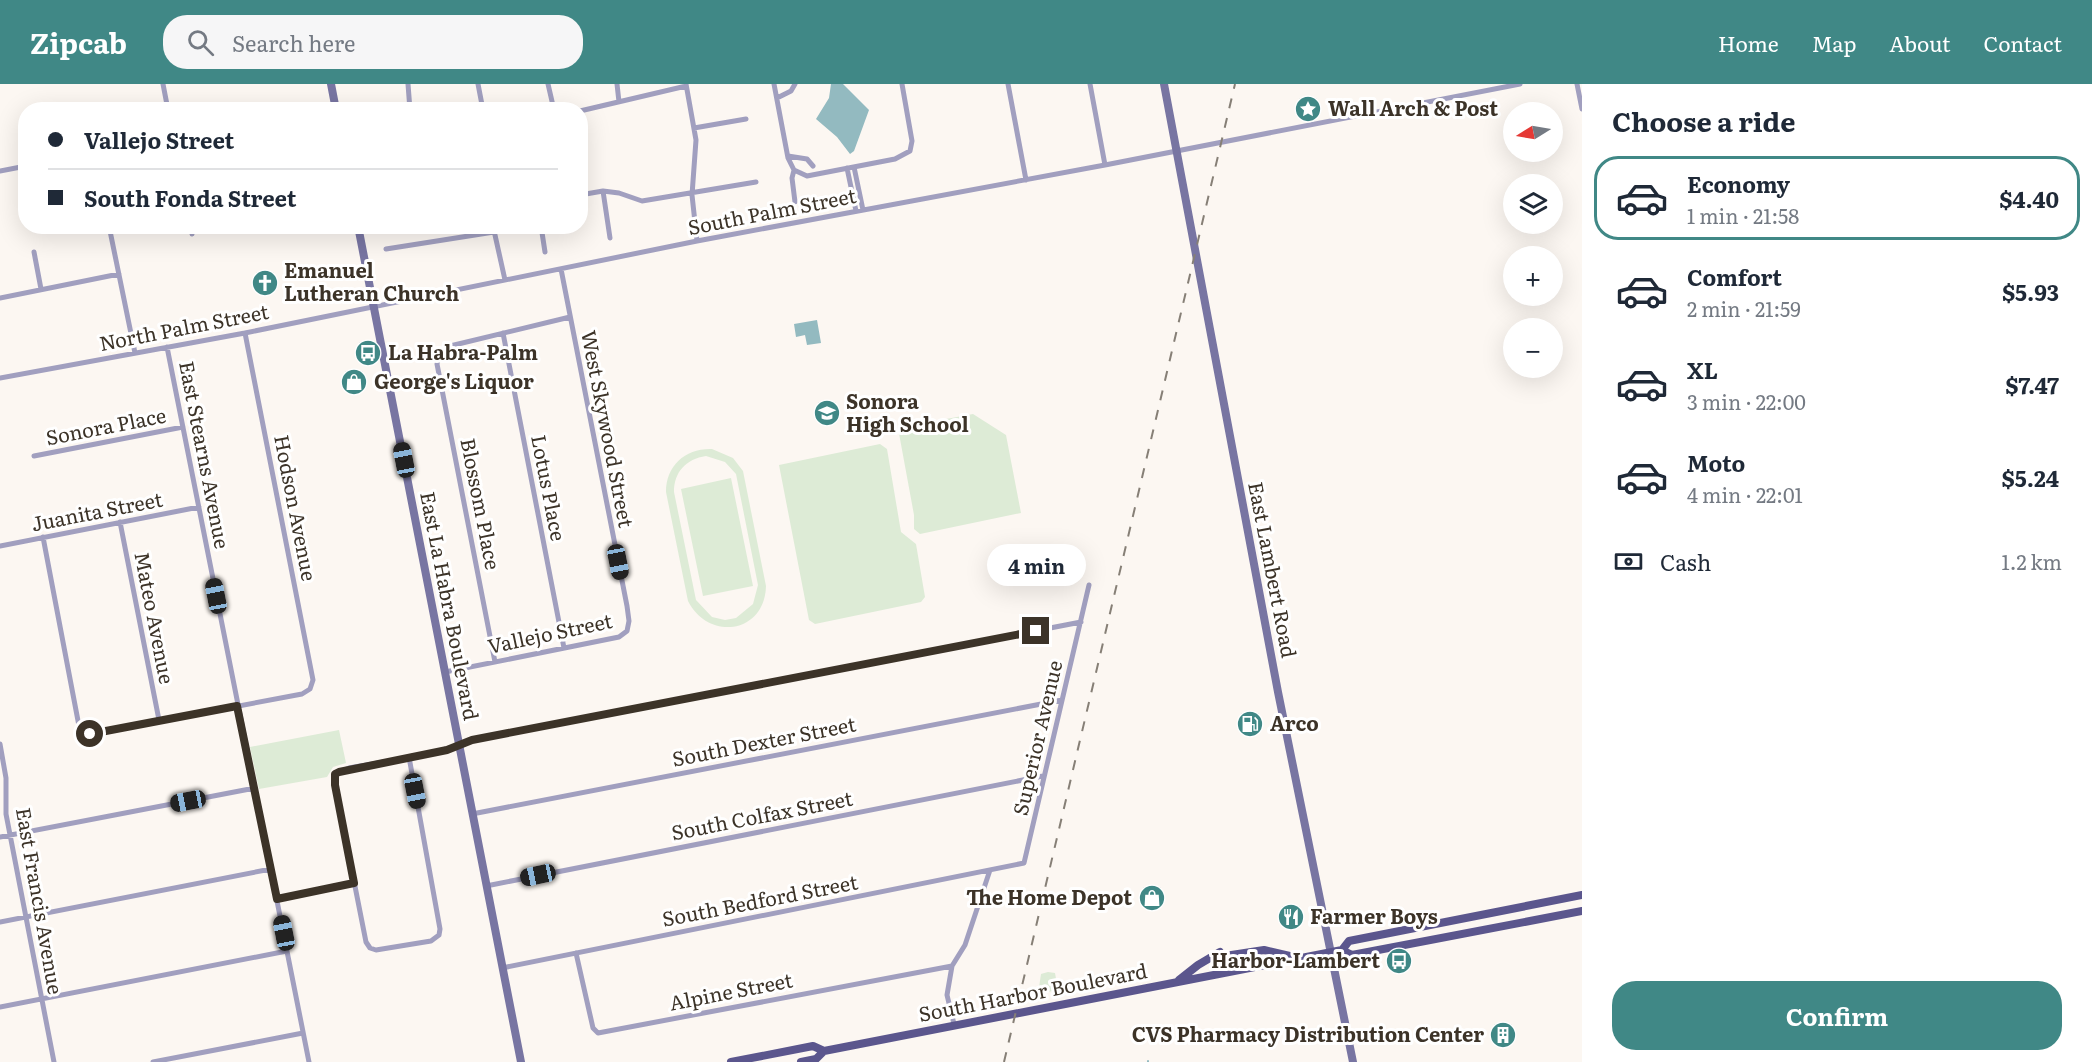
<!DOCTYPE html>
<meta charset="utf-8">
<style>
body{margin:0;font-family:Literata,serif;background:#f6f6f7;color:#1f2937;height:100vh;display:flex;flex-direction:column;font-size:22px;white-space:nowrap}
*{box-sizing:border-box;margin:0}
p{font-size:20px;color:#747a83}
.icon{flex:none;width:33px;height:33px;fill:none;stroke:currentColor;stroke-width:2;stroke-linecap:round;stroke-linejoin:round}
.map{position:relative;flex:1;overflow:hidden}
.sheet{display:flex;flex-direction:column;background:#fff;width:510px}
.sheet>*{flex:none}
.hud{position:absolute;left:18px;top:18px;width:570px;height:132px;border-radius:24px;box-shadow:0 6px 24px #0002;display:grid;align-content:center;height:132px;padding:0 30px;background:#fff}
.needle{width:39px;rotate:259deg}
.tools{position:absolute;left:1503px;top:18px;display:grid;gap:12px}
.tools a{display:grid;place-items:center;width:60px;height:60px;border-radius:50%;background:#fff;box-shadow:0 6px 24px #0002;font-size:30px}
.end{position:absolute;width:27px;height:27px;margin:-14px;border:8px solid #3c3328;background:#fff;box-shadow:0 0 0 3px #fff}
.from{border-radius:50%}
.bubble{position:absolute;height:42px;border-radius:21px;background:#fff;box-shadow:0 6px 24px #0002;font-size:20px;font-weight:700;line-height:42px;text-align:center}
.car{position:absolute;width:18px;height:36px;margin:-18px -9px;border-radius:8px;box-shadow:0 0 4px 2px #0007;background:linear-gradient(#222 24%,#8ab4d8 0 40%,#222 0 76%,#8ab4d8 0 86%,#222 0)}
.hud b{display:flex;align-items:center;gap:21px;height:57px;font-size:22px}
.hud b+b{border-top:2px solid #e0e1e3}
.hud i{width:15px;height:15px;background:#1f2937}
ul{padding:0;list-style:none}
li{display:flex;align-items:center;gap:18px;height:84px;margin:0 12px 9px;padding:0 18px;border:3px solid transparent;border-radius:24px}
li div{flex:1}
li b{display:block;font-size:22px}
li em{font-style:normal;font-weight:700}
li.on{border-color:#408886}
li>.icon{width:54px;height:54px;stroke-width:1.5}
h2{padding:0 30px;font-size:27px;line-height:72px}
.pay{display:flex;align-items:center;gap:15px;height:66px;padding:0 30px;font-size:22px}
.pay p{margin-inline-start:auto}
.cta{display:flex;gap:12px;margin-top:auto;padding:12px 30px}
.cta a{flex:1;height:69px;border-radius:24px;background:#408886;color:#fff;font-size:24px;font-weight:700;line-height:69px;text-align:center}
header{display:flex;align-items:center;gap:36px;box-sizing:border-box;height:84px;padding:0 30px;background:#408886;color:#fff}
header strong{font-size:28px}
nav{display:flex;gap:33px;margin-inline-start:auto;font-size:21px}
.search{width:420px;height:54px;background:#f6f6f7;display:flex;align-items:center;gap:15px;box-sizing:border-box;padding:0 21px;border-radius:24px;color:#747a83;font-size:22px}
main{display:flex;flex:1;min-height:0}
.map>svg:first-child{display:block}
</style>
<header>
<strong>Zipcab</strong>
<div class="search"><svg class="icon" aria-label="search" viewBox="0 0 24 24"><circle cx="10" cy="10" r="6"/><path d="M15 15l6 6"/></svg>Search here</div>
<nav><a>Home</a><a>Map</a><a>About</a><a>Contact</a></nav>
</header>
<main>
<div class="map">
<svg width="1582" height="978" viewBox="0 0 1582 978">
<rect width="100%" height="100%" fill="#fcf7f2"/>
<path fill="#ddebd6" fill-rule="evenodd" d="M973,330L1006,351L1021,429L920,450L914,445V431L898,344Z
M880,360L887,365L901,448L916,460L925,513L921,518L815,540L809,536L779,381Z
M712,365L733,374L743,387L766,502C765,549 709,558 688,517L666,408C666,381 686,364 712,365ZM706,372L725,378L736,390L758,501L753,520L736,534L725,536L712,533L696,516L674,408C674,388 686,375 706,372Z
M731,394L753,502L703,512L681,405Z
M339,646L346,679L333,683L327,693L259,705L250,663Z
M1048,888L1055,889L1058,906L1038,910L1041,890Z"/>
<path fill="#93bac0" d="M831,0H843L869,26L854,67L850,70L837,53L816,35L829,14Z
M817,236L821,259L807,261L805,251L796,253L794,240Z"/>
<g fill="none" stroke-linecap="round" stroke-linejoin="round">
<path stroke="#93bac0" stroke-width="2" d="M1148,977V978"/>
<path stroke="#a19fbf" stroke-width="5" d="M163,0L168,26
M408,0L410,26
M478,0L483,26
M548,0L554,26
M617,0L619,18
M686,0L696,56L692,111L697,157
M774,0L788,74L794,86L807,92L895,75L910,67L912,57L902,0
M1008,0L1026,96
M1090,0L1105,81
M1577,0L1582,25
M777,14L791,7L795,0
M580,27L686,2
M694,44L746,35
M788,72L807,75L813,82
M854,83L863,126
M847,84L856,127
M794,86L792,94L795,118
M0,87L26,82
M603,107L610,154
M580,111L603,107L619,109L642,117L756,98
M109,142L135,269
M191,142L192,150
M493,142L505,196
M541,142L545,168
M386,165L494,148
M34,168L41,205
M0,214L119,190
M503,249L564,564
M167,263L309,978
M0,294L245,249L697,157L1105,81L1520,0
M34,372L183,343
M120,438L159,636
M43,453L79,642L84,648L90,650L302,610L310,605L313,596L245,249
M0,462L199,423
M495,578L437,280L440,268L450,262L570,233
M445,588L619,553L627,547L629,537L627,522L561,185
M0,660L6,694V730L54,978
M409,673L440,845L439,851L431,857L376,866L370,864L366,858L335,701V690L349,684C390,676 433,672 472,656L1081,538
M472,730L1062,616
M0,753L255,704
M486,802L1043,692
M277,815L354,799
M0,838L271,785
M576,869L593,944L598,949L952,882
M502,884L1024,779L1089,501
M0,923L287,867
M954,940L947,911L952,882L965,861L990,786
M153,978L303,949"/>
<path stroke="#7875a2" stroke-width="8" d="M331,0L336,26
M1164,0L1278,608L1353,978
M358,142L521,978"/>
<path stroke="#5b568d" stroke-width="8" d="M1342,866L1349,857L1582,811
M1225,872L1264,866L1294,873
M1179,896L1198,881L1220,868
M731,978L813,962L824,967L1342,866L1352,871L1582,827
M801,978L816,975L824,967"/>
<path stroke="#867f76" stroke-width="2" stroke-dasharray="10 10" stroke-linecap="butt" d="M1004,978L1235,0"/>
</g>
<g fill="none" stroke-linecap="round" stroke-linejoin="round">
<path stroke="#3c3328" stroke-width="8" d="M90,650L237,622L277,815L354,799L335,701V690L339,688L447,666L472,656L1036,547"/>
</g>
<defs>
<g id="sight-disc" transform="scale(1.35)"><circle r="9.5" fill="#408886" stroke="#fff"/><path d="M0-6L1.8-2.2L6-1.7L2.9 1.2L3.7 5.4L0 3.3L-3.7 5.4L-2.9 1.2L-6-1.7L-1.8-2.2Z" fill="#fff"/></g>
<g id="church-disc" transform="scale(1.35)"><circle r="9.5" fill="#408886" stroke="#fff"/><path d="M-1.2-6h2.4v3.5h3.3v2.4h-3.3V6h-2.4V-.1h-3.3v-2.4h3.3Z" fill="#fff"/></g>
<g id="bus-disc" transform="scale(1.35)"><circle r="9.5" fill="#408886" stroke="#fff"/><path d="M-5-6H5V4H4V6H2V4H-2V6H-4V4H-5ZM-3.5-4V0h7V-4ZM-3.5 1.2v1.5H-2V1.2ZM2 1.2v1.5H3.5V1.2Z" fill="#fff"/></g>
<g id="shop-disc" transform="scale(1.35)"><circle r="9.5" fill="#408886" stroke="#fff"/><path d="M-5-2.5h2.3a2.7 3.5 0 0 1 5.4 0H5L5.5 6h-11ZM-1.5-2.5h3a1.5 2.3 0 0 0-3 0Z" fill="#fff"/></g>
<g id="school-disc" transform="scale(1.35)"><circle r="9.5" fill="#408886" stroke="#fff"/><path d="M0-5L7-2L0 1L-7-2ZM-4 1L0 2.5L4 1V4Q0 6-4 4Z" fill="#fff"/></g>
<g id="fuel-disc" transform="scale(1.35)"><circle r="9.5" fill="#408886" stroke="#fff"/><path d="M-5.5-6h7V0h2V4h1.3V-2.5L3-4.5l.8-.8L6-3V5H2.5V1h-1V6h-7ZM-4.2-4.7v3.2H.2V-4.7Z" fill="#fff"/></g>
<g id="restaurant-disc" transform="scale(1.35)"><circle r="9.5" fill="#408886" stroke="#fff"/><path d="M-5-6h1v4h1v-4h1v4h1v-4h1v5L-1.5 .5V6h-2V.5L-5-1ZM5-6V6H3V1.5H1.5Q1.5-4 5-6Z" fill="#fff"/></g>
<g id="building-disc" transform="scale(1.35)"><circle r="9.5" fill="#408886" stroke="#fff"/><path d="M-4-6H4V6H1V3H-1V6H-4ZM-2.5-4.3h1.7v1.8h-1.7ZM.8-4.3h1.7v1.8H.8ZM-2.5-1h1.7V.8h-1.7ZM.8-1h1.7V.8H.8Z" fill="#fff"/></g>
</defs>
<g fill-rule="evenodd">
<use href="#sight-disc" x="1308" y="25"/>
<use href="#church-disc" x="265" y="199"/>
<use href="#bus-disc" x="368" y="269"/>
<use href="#shop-disc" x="354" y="298"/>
<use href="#school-disc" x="827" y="329"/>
<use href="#fuel-disc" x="1250" y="640"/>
<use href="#shop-disc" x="1152" y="814"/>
<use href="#restaurant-disc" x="1291" y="833"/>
<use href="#bus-disc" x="1399" y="877"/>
<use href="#building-disc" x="1503" y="951"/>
</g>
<g text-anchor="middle" stroke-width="6" stroke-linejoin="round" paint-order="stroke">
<g font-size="20" font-weight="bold" fill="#3c3328" stroke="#fff" text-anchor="start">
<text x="1328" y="32">Wall Arch &amp; Post</text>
<text x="284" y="194">Emanuel<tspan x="284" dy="23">Lutheran Church</tspan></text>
<text x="388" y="276">La Habra-Palm</text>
<text x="374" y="305">George's Liquor</text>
<text x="846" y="325">Sonora<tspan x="846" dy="23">High School</tspan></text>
<text x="1270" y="647">Arco</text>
<text x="1132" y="821" text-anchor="end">The Home Depot</text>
<text x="1310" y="840">Farmer Boys</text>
<text x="1380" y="884" text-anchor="end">Harbor-Lambert</text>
<text x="1484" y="958" text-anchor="end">CVS Pharmacy Distribution Center</text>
</g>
<g font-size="20" fill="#3c3328" stroke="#fff">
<text transform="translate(772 128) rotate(-11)" y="7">South Palm Street</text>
<text transform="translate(184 244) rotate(-11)" y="7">North Palm Street</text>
<text transform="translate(106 343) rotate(-11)" y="7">Sonora Place</text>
<text transform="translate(607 345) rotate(79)" y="7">West Skywood Street</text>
<text transform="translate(204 371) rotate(79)" y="7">East Stearns Avenue</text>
<text transform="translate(548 404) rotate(79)" y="7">Lotus Place</text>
<text transform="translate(480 420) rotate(79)" y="7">Blossom Place</text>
<text transform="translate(295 424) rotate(79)" y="7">Hodson Avenue</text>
<text transform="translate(97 428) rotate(-11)" y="7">Juanita Street</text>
<text transform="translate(1272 486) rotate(79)" y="7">East Lambert Road</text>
<text transform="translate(449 522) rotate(79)" y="7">East La Habra Boulevard</text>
<text transform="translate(154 534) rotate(79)" y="7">Mateo Avenue</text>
<text transform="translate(550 550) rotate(-12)" y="7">Vallejo Street</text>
<text transform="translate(1038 654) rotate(-77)" y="7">Superior Avenue</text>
<text transform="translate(764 658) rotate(-11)" y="7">South Dexter Street</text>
<text transform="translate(762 732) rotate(-11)" y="7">South Colfax Street</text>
<text transform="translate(39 817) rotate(80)" y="7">East Francis Avenue</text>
<text transform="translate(760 817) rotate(-11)" y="7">South Bedford Street</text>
<text transform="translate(731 908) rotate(-11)" y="7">Alpine Street</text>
<text transform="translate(1033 909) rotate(-11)" y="7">South Harbor Boulevard</text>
</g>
</g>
</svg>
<div class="tools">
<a><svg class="needle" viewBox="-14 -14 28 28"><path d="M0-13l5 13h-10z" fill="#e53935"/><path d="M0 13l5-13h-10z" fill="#747a83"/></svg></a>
<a><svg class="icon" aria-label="layers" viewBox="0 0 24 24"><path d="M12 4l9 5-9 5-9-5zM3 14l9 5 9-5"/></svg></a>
<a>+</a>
<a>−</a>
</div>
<i class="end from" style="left:90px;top:650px"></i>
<i class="end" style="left:1036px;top:547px"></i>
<div class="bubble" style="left:987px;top:460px;width:99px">4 min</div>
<i class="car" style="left:404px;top:376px;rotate:349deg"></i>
<i class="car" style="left:618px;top:478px;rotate:169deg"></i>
<i class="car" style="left:216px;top:512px;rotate:349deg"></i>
<i class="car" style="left:415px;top:707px;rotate:169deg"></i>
<i class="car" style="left:188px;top:717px;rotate:259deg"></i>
<i class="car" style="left:538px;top:791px;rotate:258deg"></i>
<i class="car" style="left:284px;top:849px;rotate:349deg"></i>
<div class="hud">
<b><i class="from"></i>Vallejo Street</b>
<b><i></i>South Fonda Street</b>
</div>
</div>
<section class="sheet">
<h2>Choose a ride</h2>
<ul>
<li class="on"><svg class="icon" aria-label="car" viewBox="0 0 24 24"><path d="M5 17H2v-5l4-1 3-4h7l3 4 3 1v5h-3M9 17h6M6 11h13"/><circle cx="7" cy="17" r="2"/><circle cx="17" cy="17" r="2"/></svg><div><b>Economy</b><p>1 min · 21:58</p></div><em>$4.40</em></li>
<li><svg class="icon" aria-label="car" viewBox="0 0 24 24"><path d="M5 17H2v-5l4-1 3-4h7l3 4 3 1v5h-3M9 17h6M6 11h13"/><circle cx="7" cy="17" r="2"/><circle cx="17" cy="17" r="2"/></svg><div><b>Comfort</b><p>2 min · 21:59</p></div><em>$5.93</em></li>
<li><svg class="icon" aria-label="car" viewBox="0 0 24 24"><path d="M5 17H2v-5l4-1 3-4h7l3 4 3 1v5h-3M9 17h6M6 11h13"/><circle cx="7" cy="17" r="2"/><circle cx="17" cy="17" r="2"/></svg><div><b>XL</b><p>3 min · 22:00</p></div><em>$7.47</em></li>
<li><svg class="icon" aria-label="car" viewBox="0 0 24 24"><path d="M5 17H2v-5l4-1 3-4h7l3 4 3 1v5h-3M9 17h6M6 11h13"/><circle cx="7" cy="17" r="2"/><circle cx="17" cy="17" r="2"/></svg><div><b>Moto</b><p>4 min · 22:01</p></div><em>$5.24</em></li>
</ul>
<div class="pay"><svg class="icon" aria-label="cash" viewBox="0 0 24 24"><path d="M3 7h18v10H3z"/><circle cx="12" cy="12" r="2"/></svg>Cash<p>1.2 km</p></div>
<div class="cta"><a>Confirm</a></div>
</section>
</main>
